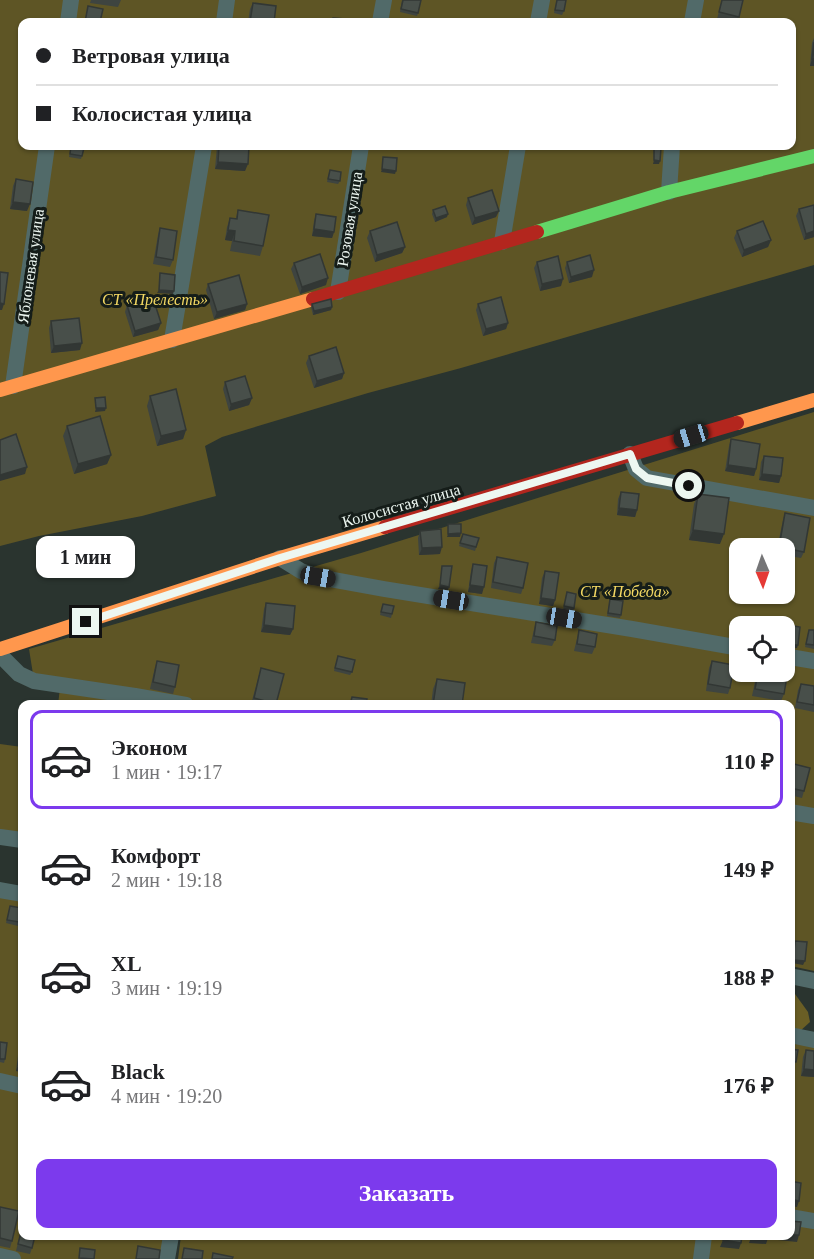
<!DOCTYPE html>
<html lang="ru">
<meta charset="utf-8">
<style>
body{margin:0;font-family:Georgia,serif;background:#f6f6f6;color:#202124;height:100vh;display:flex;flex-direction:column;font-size:22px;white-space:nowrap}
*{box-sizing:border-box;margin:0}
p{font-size:20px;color:#757577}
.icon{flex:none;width:33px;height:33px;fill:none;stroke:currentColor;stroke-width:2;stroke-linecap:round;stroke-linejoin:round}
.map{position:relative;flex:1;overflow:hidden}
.panel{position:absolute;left:18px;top:700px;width:777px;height:540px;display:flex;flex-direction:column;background:#fff;border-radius:12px;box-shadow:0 2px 4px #0004}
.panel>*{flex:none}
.guide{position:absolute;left:18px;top:18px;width:778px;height:132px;border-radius:12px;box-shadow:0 2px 4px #0004;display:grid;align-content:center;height:132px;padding:0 18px;background:#fff}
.needle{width:39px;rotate:178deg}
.controls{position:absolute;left:729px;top:538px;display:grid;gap:12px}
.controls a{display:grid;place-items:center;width:66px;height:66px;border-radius:12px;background:#fff;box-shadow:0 2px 4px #0004;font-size:30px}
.end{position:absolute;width:27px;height:27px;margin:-14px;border:8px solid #edf7f1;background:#111;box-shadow:0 0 0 3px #111}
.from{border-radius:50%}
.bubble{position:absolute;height:42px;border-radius:12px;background:#fff;box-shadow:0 2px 4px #0004;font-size:20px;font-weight:800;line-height:42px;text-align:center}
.car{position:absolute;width:18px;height:36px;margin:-18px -9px;border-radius:8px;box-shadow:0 0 4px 2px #0007;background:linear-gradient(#222 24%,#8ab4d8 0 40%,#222 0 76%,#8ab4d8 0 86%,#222 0)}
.guide b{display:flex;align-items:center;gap:21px;height:57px;font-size:22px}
.guide b+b{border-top:2px solid #e0e0e0}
.guide i{width:15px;height:15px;background:#202124}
ul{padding:10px 0 0;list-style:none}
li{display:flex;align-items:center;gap:18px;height:99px;margin:0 12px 9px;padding:0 6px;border:3px solid transparent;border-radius:12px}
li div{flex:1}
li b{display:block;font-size:22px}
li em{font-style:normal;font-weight:800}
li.on{border-color:#7c3aed}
li>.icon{width:54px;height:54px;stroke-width:1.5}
.action{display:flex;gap:12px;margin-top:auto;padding:12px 18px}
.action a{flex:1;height:69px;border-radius:12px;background:#7c3aed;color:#fff;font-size:24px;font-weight:800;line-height:69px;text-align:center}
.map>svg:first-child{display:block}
</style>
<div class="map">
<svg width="814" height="1259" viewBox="0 0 814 1259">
<rect width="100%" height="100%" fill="#2a342f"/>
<path fill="#5e5525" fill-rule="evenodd" d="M0,0H814V265L461,368L368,393L222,437L205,446L216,496L142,516L39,536L0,546ZM22,22H792V146H22Z
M814,412V971L791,966L790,705H58L61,679L33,674L29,649L361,553ZM740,549H784V594H740ZM740,627H784V672H740Z
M0,744L22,747V835L0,831Z
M0,894L22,898V1236H165L162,1259H0Z
M791,1039L814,1043V1259H178L181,1236H790Z"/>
<path fill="#6a5e25" d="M790,993L795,994L808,1012L810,1022L799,1032L791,1030Z"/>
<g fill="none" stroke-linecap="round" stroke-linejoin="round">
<path stroke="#516a69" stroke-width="16" d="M68,22L71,0
M224,22L227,0
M380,22L384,0
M538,22L542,0
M692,22L696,0
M669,192L672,146
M502,242L518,146
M338,292L361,146
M172,340L204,146
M13,386L47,146
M630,454L636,469L647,478L814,508
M280,558L301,571L318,577L384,589L632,629L740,648
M0,655L19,674L34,681L135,696L186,705
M784,656L814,661
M790,812L814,816
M0,837L22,840
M0,890L22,894
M790,976L814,981
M790,1035L814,1040
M0,1081L22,1086
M790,1217L814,1221
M0,1256L13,1259
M167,1259L171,1236
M701,1259L704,1236"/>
<path stroke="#63d668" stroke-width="14" d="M537,232L669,192L814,156"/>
<path stroke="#ff974d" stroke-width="14" d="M0,390L313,299
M737,423L814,400
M0,649L280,558L385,527"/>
<path stroke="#b3261e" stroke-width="14" d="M313,299L537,232
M385,527L737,423"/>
</g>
<path fill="#3e4440" d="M91,0H121L118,7L90,3Z
M402,0L418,13L417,16L400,12Z
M557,0L564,11L562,15L554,13Z
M722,0H743L737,22H731L717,19Z
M253,3L274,22H248L250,9Z
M814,38V66H810L812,43Z
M71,146L82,156L81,159L69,157Z
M217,146H249L245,171L215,169Z
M330,170L340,181L338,184L327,182Z
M16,179L27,211L10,209L13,186Z
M468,198L496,217L472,225L466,205Z
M799,209L814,237L804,240L796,216Z
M238,210L263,246L260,256L230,251L232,241L225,240L227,227L230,218H236Z
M433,210L447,217L435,222L432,214Z
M316,214L334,232L332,238L312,236L314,221Z
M160,228L173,260L170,267L153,264L158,235Z
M370,231L405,247L402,253L375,262L367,238Z
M737,231L771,240L768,247L742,257L734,238Z
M537,262L561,286L540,291L534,268Z
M567,262L592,277L569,283L565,268Z
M294,263L326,285L300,294L291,269Z
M208,284L247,304L245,310L214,319L206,290Z
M312,304L332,307L331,310L313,315L311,307Z
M478,304L508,323L506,329L483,336L476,310Z
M127,305L161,323L158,330L133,337L125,312Z
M51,321L80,350L51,353L49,328Z
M309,356L344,373L342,379L314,388L306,363Z
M225,382L252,398L249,405L229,411L223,389Z
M150,396L186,430L183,439L157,446L147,406Z
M67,426L111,455L107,464L74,474L63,436Z
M731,439L756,469L754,476L725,471L729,446Z
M764,456L781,476L779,483L759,480L761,462Z
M621,492L637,510L635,517L617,515L618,499Z
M698,494L720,544L689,540L694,504Z
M785,513L804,552L801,558L784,555V549H777L783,520Z
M420,531L440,554L419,555L418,538Z
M463,534L479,538L475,551L459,546Z
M497,557L523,588L521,594L491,588L494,563Z
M473,564L482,594L468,592L471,571Z
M545,571L555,600L553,606L539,604L542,578Z
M567,592L574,608L573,612L563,610Z
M610,599L621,615L620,618L607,616Z
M266,603L293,629L290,635L261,632L264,609Z
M383,604L392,614L391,618L380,615Z
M536,622L555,640L552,646L531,643L534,629Z
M579,630L595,647L592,654L574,651Z
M809,630H814V649L805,647Z
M337,659L352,672L350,675L334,671Z
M157,661L175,687L173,694L150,689L155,667Z
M712,661L730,688L728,694L706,691L709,668Z
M261,668L284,674L276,705L251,704Z
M757,672H784V694L781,701L752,696Z
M437,679L462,705H431L433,689Z
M801,684L814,686V712L795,708L798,690Z
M790,763L804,791L802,798L790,795Z
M10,906L19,922L18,926L6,923Z
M22,1040V1072L16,1071L19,1047Z
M0,1042L5,1059L4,1063L0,1062Z
M790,1049L796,1062L794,1065H790Z
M806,1050L814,1051V1077L801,1076L803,1057Z
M0,1207L12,1241L10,1248L0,1246Z
M22,1226L32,1248L30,1254L16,1251Z"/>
<path fill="#323734" d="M812,59H814V66H810Z
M654,160L660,161L659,164H653Z
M218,162L248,164L245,171L215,169Z
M382,169L396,171L395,174L381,172Z
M13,202L30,204L27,211L10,209Z
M499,211L496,217L472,225L475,218Z
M448,214L447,217L435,222L436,218Z
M314,229L334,232L332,238L312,236Z
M228,230L235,231L232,241L225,240Z
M814,231V237L804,240L806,234Z
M771,240L768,247L742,257L744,250Z
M405,247L402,253L375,262L377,255Z
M594,270L592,277L569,283L571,277Z
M328,278L326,285L300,294L302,287Z
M563,279L561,286L540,291L542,284Z
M159,290L174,291L173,294L157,293Z
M0,303L4,304L2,310H0Z
M247,304L245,310L214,319L217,312Z
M332,307L331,310L313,315L314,311Z
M161,323L158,330L133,337L135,331Z
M508,323L506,329L483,336L486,329Z
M82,343L80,350L51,353L54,346Z
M344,373L342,379L314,388L317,381Z
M252,398L249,405L229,411L231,404Z
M96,408H106L105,411L95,412Z
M186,430L183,439L157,446L161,436Z
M111,455L107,464L74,474L78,464Z
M728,465L756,469L754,476L725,471Z
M27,467L25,474L0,481V475Z
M762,474L781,476L779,483L759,480Z
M619,508L637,510L635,517L617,515Z
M693,530L724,534L720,544L689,540Z
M461,533L460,537H447L448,534Z
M442,547L440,554L419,555L422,548Z
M440,585L449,587L448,590L438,589Z
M470,585L484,587L482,594L468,592Z
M541,598L555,600L553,606L539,604Z
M264,625L293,629L290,635L261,632Z
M792,645H798L797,648H790Z
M793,960L805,961L803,965L792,963Z
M18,1065H22V1072L16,1071Z
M804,1069L814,1070V1077L801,1076Z
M790,1199L799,1201L797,1207L790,1206Z
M790,1235H799L797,1242L778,1240L779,1236H790Z
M751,1237L768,1238L766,1244L749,1243Z
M723,1240L741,1243L739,1249L720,1247Z"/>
<path fill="#484f4a" stroke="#323734" stroke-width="1.5" d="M403,0H421L418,13L401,9Z
M557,0H566L564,11L555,10Z
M722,0H743L739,17L719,12Z
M253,3L276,6L274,22H250Z
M88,6L103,9L100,22H85Z
M333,18L358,20L357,22H332Z
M814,42V59H812Z
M71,146L84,148L82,156L70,154Z
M219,146H249L248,164L218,162Z
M654,147L661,148L660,161L654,160Z
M383,157L397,158L396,171L382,169Z
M330,170L341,172L340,181L328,179Z
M16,179L33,182L30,204L13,202Z
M492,190L499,211L475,218L468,198Z
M814,205V231L806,234L799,209Z
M445,206L448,214L436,218L433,210Z
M238,210L269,215L263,246L234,241L235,231L228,230L230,218L237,219Z
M316,214L336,217L334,232L314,229Z
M763,221L771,240L744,250L737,231Z
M397,222L405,247L377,255L370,231Z
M160,228L177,231L173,260L156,257Z
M320,254L328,278L302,287L294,263Z
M590,255L594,270L571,277L567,262Z
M558,256L563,279L542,284L537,262Z
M0,272L8,273L4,304L0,303Z
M160,273L175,275L174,291L159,290Z
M239,275L247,304L217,312L208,284Z
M501,297L508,323L486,329L478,304Z
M153,298L161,323L135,331L127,305Z
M331,299L332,307L314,311L312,304Z
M79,318L82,343L54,346L51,321Z
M336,347L344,373L317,381L309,356Z
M245,376L252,398L231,404L225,382Z
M176,389L186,430L161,436L150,396Z
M105,397L106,408H96L95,398Z
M100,416L111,455L78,464L67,426Z
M16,434L27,467L0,475V440Z
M731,439L760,444L756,469L728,465Z
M764,456L783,458L781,476L762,474Z
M621,492L639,494L637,510L619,508Z
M698,494L729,498L724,534L693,530Z
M785,513L810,518L804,552L779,547Z
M448,524H461V533L448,534Z
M441,529L442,547L422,548L420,531Z
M463,534L479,538L476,547L460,543Z
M497,557L528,563L523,588L493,582Z
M473,564L487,566L484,587L470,585Z
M442,566H452L449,587L440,585Z
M545,571L559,573L555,600L541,598Z
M567,592L576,594L574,608L564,606Z
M610,599L623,601L621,615L608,613Z
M266,603L295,606L293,629L264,625Z
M383,604L394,606L392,614L381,612Z
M536,622L557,626L555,640L534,636Z
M794,626L800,627L798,645H792Z
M579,630L597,634L595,647L577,644Z
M809,630H814V645L806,644Z
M338,656L355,660L352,672L335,668Z
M157,661L179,665L175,687L153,682Z
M712,661L734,665L730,688L708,684Z
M261,668L284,674L276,704L254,698Z
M784,670H788L784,694L755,689L758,672H784Z
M437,679L465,683L462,705H433Z
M801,684L814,686V705L797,702Z
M352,697L367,699L366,705H350Z
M81,701L101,703V705H80Z
M790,763L810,768L804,791L790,788Z
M10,906L22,908L19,922L7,920Z
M795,941L807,942L805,961L793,960Z
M22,1040V1065H18Z
M0,1042L7,1043L5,1059H0Z
M790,1049L798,1050L796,1062L790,1061Z
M806,1050L814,1051V1070L804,1069Z
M790,1181L801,1183L799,1201L790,1199Z
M0,1207L19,1211L12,1241L0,1238Z
M790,1221L801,1222L799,1235H790Z
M22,1228V1236H35L32,1248L18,1244Z
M723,1236H742L741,1243L723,1240Z
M751,1236H769L768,1238Z
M138,1246L160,1250L159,1259H136Z
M80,1248L95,1250L94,1259L79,1258Z
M184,1248L203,1251L202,1259H182Z
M213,1253L233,1257L232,1259H212Z"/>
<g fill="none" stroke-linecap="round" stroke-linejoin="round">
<path stroke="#edf7f1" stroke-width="8" d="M86,622L280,558L630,454L636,469L647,478L689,486"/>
</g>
<g text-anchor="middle" stroke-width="6" stroke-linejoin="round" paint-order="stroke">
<g font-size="16" fill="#edf7f1" stroke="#151d19">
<text transform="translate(349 219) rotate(-81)" y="6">Розовая улица</text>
<text transform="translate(30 266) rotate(-82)" y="6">Яблоневая улица</text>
<text transform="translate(401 505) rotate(-16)" y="6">Колосистая улица</text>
</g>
<g font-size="16" font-style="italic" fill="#f3d863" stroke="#151d19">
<text x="155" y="305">СТ «Прелесть»</text>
<text x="625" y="597">СТ «Победа»</text>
</g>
</g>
</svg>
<div class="controls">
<a><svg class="needle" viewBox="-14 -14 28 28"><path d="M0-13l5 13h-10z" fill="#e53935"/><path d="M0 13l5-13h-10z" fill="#757577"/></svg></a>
<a><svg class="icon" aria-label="locate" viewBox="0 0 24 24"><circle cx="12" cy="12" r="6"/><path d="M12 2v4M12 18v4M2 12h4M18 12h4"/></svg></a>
</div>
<i class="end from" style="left:689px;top:486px"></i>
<i class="end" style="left:86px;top:622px"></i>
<div class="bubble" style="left:36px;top:536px;width:99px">1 мин</div>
<i class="car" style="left:691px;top:436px;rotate:253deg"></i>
<i class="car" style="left:318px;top:577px;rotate:100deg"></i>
<i class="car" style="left:451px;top:600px;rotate:279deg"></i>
<i class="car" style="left:564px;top:618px;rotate:99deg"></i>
<div class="guide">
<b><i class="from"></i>Ветровая улица</b>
<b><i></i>Колосистая улица</b>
</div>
<section class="panel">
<ul>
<li class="on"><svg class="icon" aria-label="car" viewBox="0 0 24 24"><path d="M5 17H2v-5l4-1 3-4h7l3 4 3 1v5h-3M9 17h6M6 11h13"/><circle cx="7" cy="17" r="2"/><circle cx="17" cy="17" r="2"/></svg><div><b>Эконом</b><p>1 мин · 19:17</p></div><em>110 ₽</em></li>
<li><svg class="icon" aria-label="car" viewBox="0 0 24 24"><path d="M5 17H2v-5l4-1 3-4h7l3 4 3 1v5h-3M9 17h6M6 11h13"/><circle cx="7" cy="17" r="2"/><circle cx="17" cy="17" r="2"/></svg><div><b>Комфорт</b><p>2 мин · 19:18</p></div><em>149 ₽</em></li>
<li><svg class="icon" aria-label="car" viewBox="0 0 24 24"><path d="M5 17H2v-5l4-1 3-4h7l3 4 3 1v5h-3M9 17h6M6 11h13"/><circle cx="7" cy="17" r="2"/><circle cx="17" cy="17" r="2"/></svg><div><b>XL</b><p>3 мин · 19:19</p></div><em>188 ₽</em></li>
<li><svg class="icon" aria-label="car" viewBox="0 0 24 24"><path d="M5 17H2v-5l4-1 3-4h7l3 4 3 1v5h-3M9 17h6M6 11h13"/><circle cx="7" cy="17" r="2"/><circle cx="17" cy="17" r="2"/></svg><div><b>Black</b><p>4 мин · 19:20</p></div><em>176 ₽</em></li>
</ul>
<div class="action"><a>Заказать</a></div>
</section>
</div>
